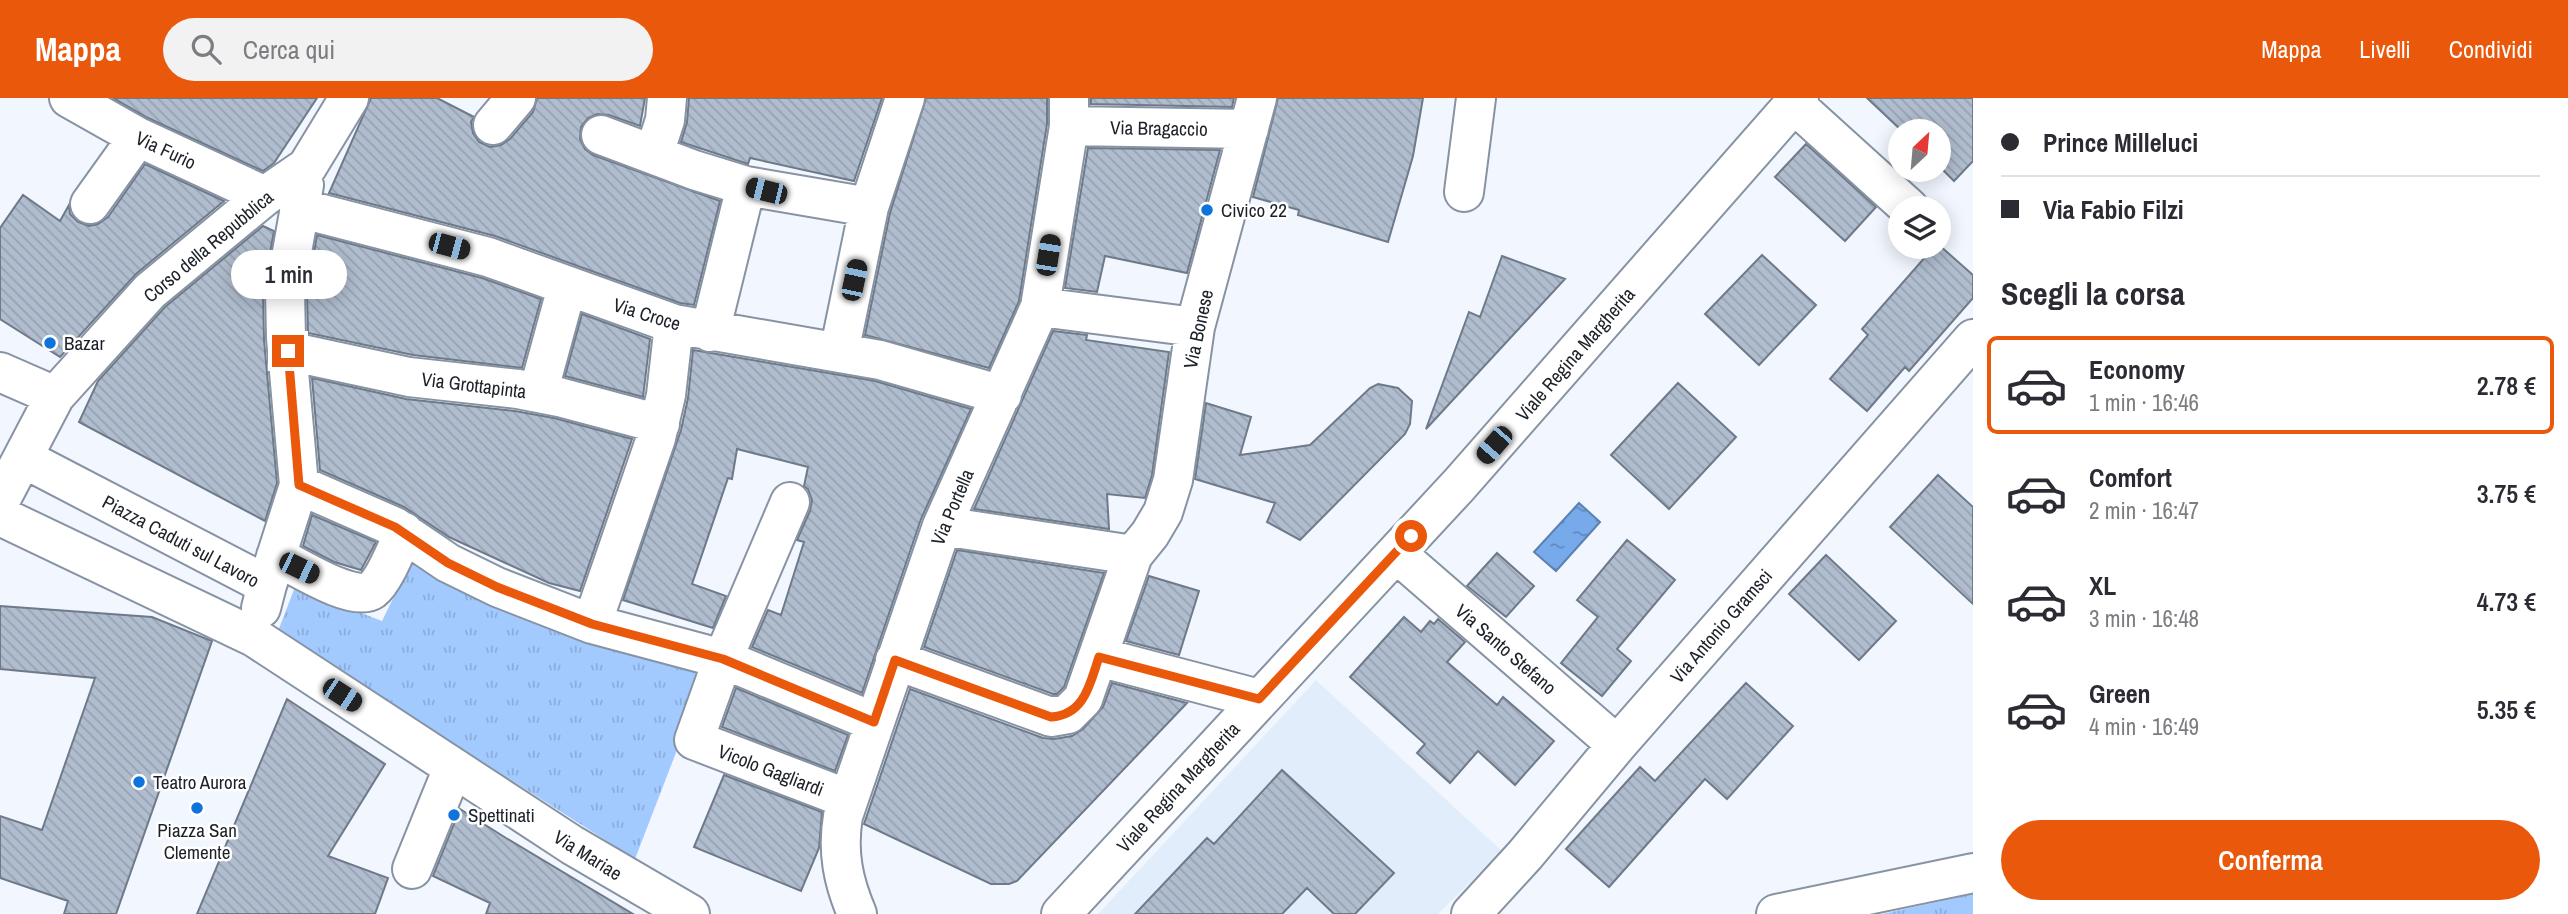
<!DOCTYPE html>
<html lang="it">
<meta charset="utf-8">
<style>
body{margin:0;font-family:"Archivo Narrow",sans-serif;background:#f2f2f3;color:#2b2b33;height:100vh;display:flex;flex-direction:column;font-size:26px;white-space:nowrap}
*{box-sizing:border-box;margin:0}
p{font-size:23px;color:#7c7c81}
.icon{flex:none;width:38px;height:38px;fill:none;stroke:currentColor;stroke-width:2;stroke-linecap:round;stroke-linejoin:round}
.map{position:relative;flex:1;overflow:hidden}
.side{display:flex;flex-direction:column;background:#fff;width:595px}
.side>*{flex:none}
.top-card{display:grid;align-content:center;height:154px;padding:0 28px;background:#fff}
.needle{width:46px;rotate:26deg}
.controls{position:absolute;left:1888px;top:21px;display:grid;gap:14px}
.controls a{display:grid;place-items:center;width:63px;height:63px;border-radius:50%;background:#fff;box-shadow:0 4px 18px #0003;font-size:35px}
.end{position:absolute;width:32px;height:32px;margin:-16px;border:9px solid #ea580c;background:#fff;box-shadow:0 0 0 4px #fff}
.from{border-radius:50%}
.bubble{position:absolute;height:49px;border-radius:24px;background:#fff;box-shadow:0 4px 18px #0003;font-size:23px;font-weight:600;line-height:49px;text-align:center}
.car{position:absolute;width:21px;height:42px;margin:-21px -10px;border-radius:9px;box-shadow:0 0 5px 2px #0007;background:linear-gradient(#222 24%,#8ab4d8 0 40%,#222 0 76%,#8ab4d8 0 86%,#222 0)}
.top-card b{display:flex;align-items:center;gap:24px;height:66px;font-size:26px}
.top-card b+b{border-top:2px solid #e1e1e2}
.top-card i{width:18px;height:18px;background:#2b2b33}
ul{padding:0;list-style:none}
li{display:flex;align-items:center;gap:21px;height:98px;margin:0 14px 10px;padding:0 14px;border:4px solid transparent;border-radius:10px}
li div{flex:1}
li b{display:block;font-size:26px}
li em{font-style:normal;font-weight:600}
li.current{border-color:#ea580c}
li>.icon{width:63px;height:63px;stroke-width:1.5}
h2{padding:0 28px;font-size:32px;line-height:84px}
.cta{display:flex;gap:14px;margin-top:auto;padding:14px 28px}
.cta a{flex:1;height:80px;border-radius:42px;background:#ea580c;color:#fff;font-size:28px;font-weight:600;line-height:80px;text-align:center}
header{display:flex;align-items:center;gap:42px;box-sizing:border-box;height:98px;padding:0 35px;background:#ea580c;color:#fff}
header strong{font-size:33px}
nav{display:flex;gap:38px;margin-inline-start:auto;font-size:24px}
.search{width:490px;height:63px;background:#f2f2f3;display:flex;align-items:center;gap:18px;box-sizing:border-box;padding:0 24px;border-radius:38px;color:#7c7c81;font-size:26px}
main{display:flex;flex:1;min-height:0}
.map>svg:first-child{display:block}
</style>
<header>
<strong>Mappa</strong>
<div class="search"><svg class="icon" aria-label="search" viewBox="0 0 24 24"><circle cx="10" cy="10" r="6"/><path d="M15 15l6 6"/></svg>Cerca qui</div>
<nav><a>Mappa</a><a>Livelli</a><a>Condividi</a></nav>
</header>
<main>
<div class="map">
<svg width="1973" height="816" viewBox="0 0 1973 816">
<defs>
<pattern id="park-tufts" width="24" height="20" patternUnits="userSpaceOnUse" patternTransform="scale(1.75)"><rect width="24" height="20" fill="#a2caff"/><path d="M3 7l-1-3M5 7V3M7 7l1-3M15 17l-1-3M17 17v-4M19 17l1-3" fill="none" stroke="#8baddb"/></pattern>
<pattern id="water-ripples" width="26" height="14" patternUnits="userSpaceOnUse" patternTransform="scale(1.75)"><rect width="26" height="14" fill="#77aaeb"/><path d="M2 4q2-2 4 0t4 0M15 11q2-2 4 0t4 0" fill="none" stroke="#618abe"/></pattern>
<pattern id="building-back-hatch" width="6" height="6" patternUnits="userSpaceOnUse" patternTransform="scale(1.75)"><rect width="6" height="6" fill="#b0bdce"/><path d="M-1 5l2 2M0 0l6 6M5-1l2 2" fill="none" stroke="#97a2b1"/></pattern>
</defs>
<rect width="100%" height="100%" fill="#f2f7ff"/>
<path fill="#e2edfb" d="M1316,582L1502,753L1438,816H1098Z"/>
<path fill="url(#park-tufts)" d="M415,456L709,569L635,761L278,533L295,489L382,523Z
M1973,796V816H1882Z"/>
<path fill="url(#water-ripples)" stroke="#5c81b0" stroke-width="2" d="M1579,405L1600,424L1556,473L1534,454Z"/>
<path fill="url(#building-back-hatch)" stroke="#6e7a89" stroke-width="2" d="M113,0H317L274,65L263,73L148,20Z
M371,0H437L474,19L471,24L473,35L479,44L490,49L501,47L510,41L533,14L537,0H645L640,28L609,17L597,16L588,20L581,29L580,41L585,51L593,57L720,103L694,207L680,205L495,138L329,95Z
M689,0H882L854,83L750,60L748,66L681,44L687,24Z
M926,0H1047V26L1019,203L989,270L865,237L890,115Z
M1091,0H1234L1232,9L1091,6Z
M1278,0H1423L1413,58L1388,144L1298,117L1299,112L1253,99Z
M1867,0H1973V63L1954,83L1939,68V33H1902Z
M1806,46L1876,109L1845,143L1775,79Z
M1088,50L1220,52L1187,175L1105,158L1097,194L1065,190Z
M145,66L224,103L136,176L60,259L0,221V130L23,97L60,123L69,107L70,116L78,124L89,128L98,126L108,119Z
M263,128L274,133L263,193L264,242L277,385L265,423L79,324L98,283L165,209Z
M317,137L482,180L541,201L522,270L413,257L308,235L307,195Z
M1939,147L1973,177V200L1909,273L1905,269L1867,313L1830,281L1868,237L1862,231L1934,149Z
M1762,157L1816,207L1759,267L1705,216Z
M1502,158L1565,181L1426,331L1469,214L1480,219Z
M582,216L650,241L643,299L565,278Z
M1053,233L1087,237L1086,242L1169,254L1152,377L1145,400L1107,396L1109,431L974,411Z
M693,252L875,283L971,311L921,421L862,595L752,549L768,512L781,517L804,444L797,442L810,413L812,402L808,391L804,388L808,369L737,351L732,381L728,380L692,486L726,498L713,530L623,502L681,332L688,300Z
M312,280L406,301L515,313L554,320L632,341L580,493L549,485L449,439L404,409L320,372Z
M1678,285L1736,339L1669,411L1611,357Z
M1378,286L1398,290L1412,303L1410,326L1405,336L1300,442L1267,424L1275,405L1195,381L1206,305L1251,319L1240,357L1310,347L1370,290Z
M1938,377L1973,409V506L1890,429Z
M312,417L376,444L361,472L334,464L303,448Z
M1627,442L1675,482L1617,551L1631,563L1602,598L1561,565L1598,519L1577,502Z
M957,452L1104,475L1064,589L1057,596H1053L924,549Z
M1497,455L1534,488L1506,519L1467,488Z
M1826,457L1896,523L1859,562L1789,496Z
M1149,478L1199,493L1179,557L1126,543Z
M0,508L152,519L212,543L116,816H64L68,803L0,780V718L42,732L95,580L0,571Z
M1404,519L1421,534L1430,523L1434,526L1438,521L1465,544L1447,564L1497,607L1503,599L1554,643L1515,687L1478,653L1450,685L1417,655L1425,646L1350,579Z
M1112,585L1187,605L1017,783L1009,786H991L864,726L910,591L1043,640L1054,641L1072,638L1083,631L1103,609Z
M1746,585L1793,628L1727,701L1705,681L1609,789L1566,751L1640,669L1655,683Z
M736,590L848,637L835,673L722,629Z
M287,601L385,666L328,758L388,780L375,816H197Z
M1282,672L1394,775L1355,816H1334L1307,790L1282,816H1135L1207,740L1214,746Z
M724,677L822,714L819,750L801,793L694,749Z
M460,711L506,740L633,816H486L490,805L433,778Z"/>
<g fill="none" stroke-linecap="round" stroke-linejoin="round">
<g stroke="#8793a3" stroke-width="42">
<path id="minor" d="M69,0L138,39L265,98
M1794,6L1909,110
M493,27L516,0
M1069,28L1249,31
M601,37L694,72L746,88
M654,56L665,22L667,0
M1464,94L1476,0
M90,106L138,39
M869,109L905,0
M299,110L488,159L674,226L880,262L1002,297
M1040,209L1195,229
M710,234L746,88L869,109L839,255
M288,253L409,279L518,291L559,299L660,326
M0,274L55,298
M538,295L567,189
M23,360L267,487L261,510
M299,387L395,429L448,465L497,489L592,526L723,561L874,624
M0,403L55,298L150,193L265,98L307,69L349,0
M790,404L723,561L694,642L848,701
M0,418L254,539L572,747L690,816
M942,428L1133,457
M1396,455L1617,647
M276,458C296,468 354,505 372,492C385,482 397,449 404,434
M267,487L299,387L286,240L285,193L304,87
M592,526L656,340L666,297L674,226
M1099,559L1259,601
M895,562L1051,619L1068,616L1083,601L1133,457L1150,436L1163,414L1173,382L1195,229L1257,0
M412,771L453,670
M857,816C843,783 837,754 843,718L942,428L1040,209L1069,28V0
M1061,816L1459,387L1799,0
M1471,816L1525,757L1617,647L1973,241
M1776,816L1973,775"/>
</g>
<use href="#minor" stroke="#fff" stroke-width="38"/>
</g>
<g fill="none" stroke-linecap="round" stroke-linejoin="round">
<path stroke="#ea580c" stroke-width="9" d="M288,253L299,387L395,429L448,465L497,489L592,526L723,561L874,624L895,562L1051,619C1085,617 1090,585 1099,559L1259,601L1411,438"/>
</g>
<g fill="#0e73db" stroke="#fff" stroke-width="2.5">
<circle cx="1207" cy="112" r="7"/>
<circle cx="50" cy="245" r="7"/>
<circle cx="139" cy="684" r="7"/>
<circle cx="197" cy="710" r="7"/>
<circle cx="454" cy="717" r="7"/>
</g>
<g text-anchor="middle" stroke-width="5" stroke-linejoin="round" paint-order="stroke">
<g font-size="19" fill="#1c2128" stroke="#fff">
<text transform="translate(1159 30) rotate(1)" y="7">Via Bragaccio</text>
<text transform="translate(166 52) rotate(25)" y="7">Via Furio</text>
<text transform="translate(208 148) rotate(-40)" y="7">Corso della Repubblica</text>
<text transform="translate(647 216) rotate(17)" y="7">Via Croce</text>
<text transform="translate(1198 231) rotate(-78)" y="7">Via Bonese</text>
<text transform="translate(1575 256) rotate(-49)" y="7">Viale Regina Margherita</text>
<text transform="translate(474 287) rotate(7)" y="7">Via Grottapinta</text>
<text transform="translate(952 409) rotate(-67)" y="7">Via Portella</text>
<text transform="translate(181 443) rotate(28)" y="7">Piazza Caduti sul Lavoro</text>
<text transform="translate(1721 528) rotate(-49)" y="7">Via Antonio Gramsci</text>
<text transform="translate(1506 551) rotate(41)" y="7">Via Santo Stefano</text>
<text transform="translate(771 672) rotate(21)" y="7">Vicolo Gagliardi</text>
<text transform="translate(1178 689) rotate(-47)" y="7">Viale Regina Margherita</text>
<text transform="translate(588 757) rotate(32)" y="7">Via Mariae</text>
</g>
<g font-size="19" fill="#1c2128" stroke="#fff" text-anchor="start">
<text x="1221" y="119">Civico 22</text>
<text x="64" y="252">Bazar</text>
<text x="153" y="691">Teatro Aurora</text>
<text x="468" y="724">Spettinati</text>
<text x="197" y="739" text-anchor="middle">Piazza San<tspan x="197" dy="22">Clemente</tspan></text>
</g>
</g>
</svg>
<div class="controls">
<a><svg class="needle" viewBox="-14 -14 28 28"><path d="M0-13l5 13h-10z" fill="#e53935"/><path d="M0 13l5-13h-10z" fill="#7c7c81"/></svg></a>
<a><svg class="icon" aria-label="layers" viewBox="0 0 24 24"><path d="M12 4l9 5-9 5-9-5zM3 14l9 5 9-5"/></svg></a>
</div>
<i class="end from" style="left:1411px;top:438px"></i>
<i class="end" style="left:288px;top:253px"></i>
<div class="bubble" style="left:231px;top:152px;width:116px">1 min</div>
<i class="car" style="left:766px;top:93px;rotate:284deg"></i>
<i class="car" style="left:449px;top:148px;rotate:105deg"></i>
<i class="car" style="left:1048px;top:157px;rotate:9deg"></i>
<i class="car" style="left:854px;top:182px;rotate:12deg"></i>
<i class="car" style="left:1494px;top:347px;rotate:221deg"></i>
<i class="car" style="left:299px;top:470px;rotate:116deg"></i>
<i class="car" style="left:342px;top:597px;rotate:123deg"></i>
</div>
<section class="side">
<div class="top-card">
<b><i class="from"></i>Prince Milleluci</b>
<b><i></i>Via Fabio Filzi</b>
</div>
<h2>Scegli la corsa</h2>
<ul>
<li class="current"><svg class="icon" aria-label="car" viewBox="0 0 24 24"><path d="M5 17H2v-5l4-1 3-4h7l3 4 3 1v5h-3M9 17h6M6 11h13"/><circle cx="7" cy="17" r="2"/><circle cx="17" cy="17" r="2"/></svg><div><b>Economy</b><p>1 min · 16:46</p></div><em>2.78 €</em></li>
<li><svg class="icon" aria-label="car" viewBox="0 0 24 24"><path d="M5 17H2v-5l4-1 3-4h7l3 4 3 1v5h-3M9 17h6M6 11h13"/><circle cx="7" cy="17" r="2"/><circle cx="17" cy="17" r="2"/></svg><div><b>Comfort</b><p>2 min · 16:47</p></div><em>3.75 €</em></li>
<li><svg class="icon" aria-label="car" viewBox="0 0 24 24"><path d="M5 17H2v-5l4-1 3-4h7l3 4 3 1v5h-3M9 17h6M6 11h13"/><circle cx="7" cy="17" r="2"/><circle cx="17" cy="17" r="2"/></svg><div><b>XL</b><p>3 min · 16:48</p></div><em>4.73 €</em></li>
<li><svg class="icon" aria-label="car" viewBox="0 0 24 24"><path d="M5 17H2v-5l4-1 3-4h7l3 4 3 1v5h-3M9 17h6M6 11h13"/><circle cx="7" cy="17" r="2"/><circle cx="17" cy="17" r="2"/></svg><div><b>Green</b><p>4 min · 16:49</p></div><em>5.35 €</em></li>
</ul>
<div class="cta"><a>Conferma</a></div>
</section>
</main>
